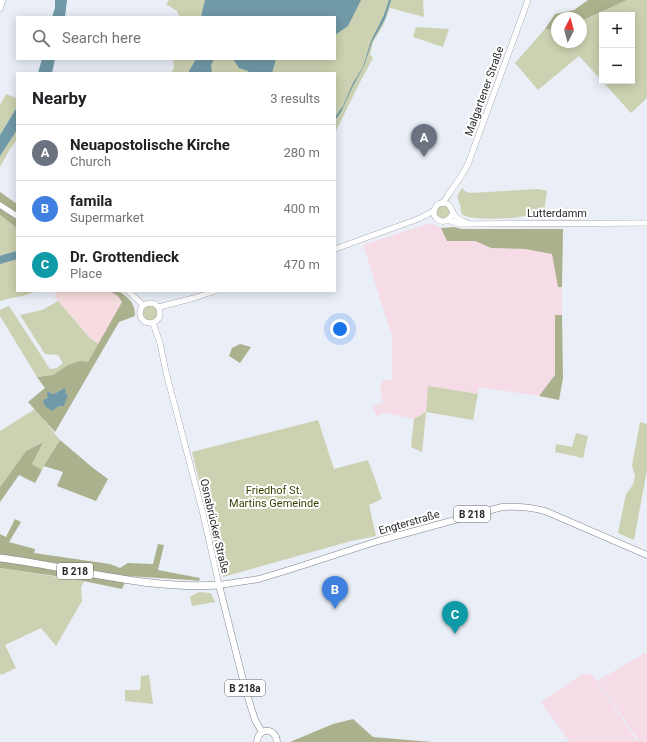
<!DOCTYPE html>
<html lang="en">
<head>
<meta charset="utf-8">
<style>
	body { margin:0; font-family:Roboto,sans-serif; background:#f6f6f6; color:#202124 }
	.controls { position:absolute; right:12px; top:12px; display:grid; overflow:hidden; border-radius:0px; box-shadow:0 2px 10px #0003 }
	.controls button { width:36px; height:36px; display:grid; place-items:center; padding:0; border:0; border-bottom:1px solid #e0e0e0; background:#fff; color:#202124; font:20px sans-serif }
	.compass { position:absolute; left:551px; top:12px; width:36px; height:36px; border-radius:50%; background:#fff; box-shadow:0 2px 10px #0003; rotate:6deg }
	.you { position:absolute; left:340px; top:329px; width:14px; height:14px; margin:-10px; border:3px solid #fff; border-radius:50%; background:#1a73e8; box-shadow:0 0 0 6px #1a73e833 }
	.badge { display:grid; place-items:center; width:26px; height:26px; border-radius:50%; background:#ea580c; color:#fff; font-size:13px; font-weight:700 }
	.pin { position:absolute; translate:-50% -33px; filter:drop-shadow(0 1px 2px #0008) }
	.pin::after { content:''; position:absolute; top:21px; width:14px; height:12px; background:inherit; clip-path:polygon(0 0,100% 0,50% 100%) }
	.list { margin:0; padding:0; list-style:none }
	h2 { display:flex; justify-content:space-between; align-items:center; height:52px; margin:0; padding:0 16px; font-size:17px }
	h2 small { font-size:13px; font-weight:400; color:#757577 }
	.list li { display:grid; grid-template-columns:26px 1fr auto; gap:12px; align-items:center; box-sizing:border-box; height:56px; padding:0 16px; border-top:1px solid #e0e0e0 }
	.list b { display:block; font-size:15px; white-space:nowrap }
	.list p { margin:0; font-size:13px; white-space:nowrap; color:#757577 }
	.list em { font-size:13px; font-style:normal; color:#757577 }
	.icon { flex:none; width:22px; height:22px; fill:none; stroke:currentColor; stroke-width:2; stroke-linecap:round; stroke-linejoin:round }
	.map { position:relative; flex:none; width:647px; height:742px; overflow:hidden }
	.search { position:absolute; background:#fff; box-shadow:0 2px 10px #0003; left:16px; top:16px; width:320px; height:44px; display:flex; align-items:center; gap:10px; box-sizing:border-box; padding:0 14px; border-radius:0px; color:#757577; font-size:15px }
	.panel { position:absolute; background:#fff; box-shadow:0 2px 10px #0003; left:16px; top:72px; width:320px; height:220px; border-radius:0px }
	.map>svg:first-child { display:block }
	.industrial { fill:#f5dce6 }
	.education { fill:#f7dcdf }
	.green { fill:#ccd2b1 }
	.forest { fill:#abb08d; fill-rule:evenodd }
	.water { fill:#719aa8 }
	.lines { fill:none; stroke-linecap:round; stroke-linejoin:round }
	.river { stroke:#719aa8; stroke-width:8 }
	.secondary-casing { stroke:#7f838b; stroke-width:6 }
	.primary-casing { stroke:#7f838b; stroke-width:7 }
	.highway-casing { stroke:#7f838b; stroke-width:8 }
	.secondary { stroke:#fff; stroke-width:5.5 }
	.primary { stroke:#fff; stroke-width:6 }
	.highway { stroke:#fff; stroke-width:7 }
	.labels { text-anchor:middle; stroke-width:4; stroke-linejoin:round; paint-order:stroke }
	.shield { fill:#fff; stroke:#686a6c; stroke-width:1 }
	.shield-label { font-size:10px; font-weight:bold; fill:#282a2d }
	.street-label { font-size:11px; fill:#282a2d; stroke:#fff }
	.park-label { font-size:11px; fill:#3b4102; stroke:#fff }
</style>
</head>
<body>
<div class="map">
<svg width="647" height="742" viewBox="0 0 647 742">
	<rect width="100%" height="100%" fill="#e9eef7"/>
	<g class="industrial">
		<polygon points="427,224 435,225 441,228 447,241 475,241 491,248 525,249 552,254 558,286 562,287 562,315 555,315 555,375 539,396 479,387 478,394 429,387 422,452 411,447 414,419 386,413 376,416 373,406 383,403 380,387 384,380 392,380 392,336 363,245"/>
		<polygon points="647,652 647,742 640,742 597,681"/>
		<polygon points="584,673 592,675 638,742 570,742 541,702"/>
	</g>
	<polygon class="education" points="59,291 110,291 118,296 122,302 99,344 91,338 58,301 54,295"/>
	<g class="green">
		<polygon points="169,0 423,0 424,17 390,8 383,26 373,42 370,55 373,58 360,82 335,133 335,73 171,73 174,68 173,59 335,59 335,17 180,17 177,11 166,4"/>
		<polygon points="627,0 647,0 647,98 631,113 602,81 632,81 632,15 602,15 602,81 579,56 538,90 515,63 545,29 557,30 557,42 581,42 581,21"/>
		<polygon points="416,27 449,29 443,47 413,37"/>
		<polygon points="6,94 16,98 17,97 17,107 0,135 0,105"/>
		<polygon points="17,130 17,139 10,149 0,167 0,156"/>
		<path d="M462,188L465,191L470,193L538,189L547,191L545,205L544,218C538,217 532,216 526,216C521,216 516,218 511,218C501,219 468,220 462,214C460,211 461,208 460,205C457,196 456,197 462,188Z"/>
		<circle cx="443" cy="212" r="7"/>
		<path d="M0,215L17,228V291H36C25,297 12,297 0,301Z"/>
		<polygon points="58,301 90,338 99,344 88,362 68,365 53,375 37,377 0,316 0,310 9,306 50,369 57,368 63,363 58,355 45,354 20,315 42,310"/>
		<circle cx="150" cy="313" r="8"/>
		<polygon points="428,386 478,394 473,420 426,412 422,452 411,447 414,419 426,412"/>
		<polygon points="35,409 60,440 51,454 42,470 32,464 42,442 26,451 0,487 0,431"/>
		<polygon points="318,420 334,469 368,460 382,499 369,505 376,536 351,541 223,577 192,452"/>
		<polygon points="640,422 647,424 647,470 634,540 618,533 626,494 633,485 635,476 632,465"/>
		<polygon points="576,433 588,436 583,458 555,452 556,444 572,447"/>
		<polygon points="0,568 84,581 81,588 82,601 56,646 41,628 5,645 16,668 1,675 0,673"/>
		<polygon points="199,592 211,593 215,602 192,606 190,597"/>
		<polygon points="149,675 153,704 125,701 125,690 140,690 141,676"/>
	</g>
	<g class="forest">
		<polygon points="588,0 627,0 581,21 581,18 557,18 557,30 545,29 555,14 574,10"/>
		<polygon points="0,192 17,204 17,228 0,215"/>
		<polygon points="454,227 462,229 563,229 562,287 558,287 552,254 525,249 491,248 475,241 447,241 441,228"/>
		<path d="M110,291H119C129,299 135,302 135,316L119,322L55,432L28,402L45,388L37,377L53,375L68,365L80,361L88,362L122,302L118,296ZM64,388L65,393L68,394L65,401V404L59,406L52,410L44,399L48,398V391L52,394L56,393Z"/>
		<polygon points="555,315 562,315 563,378 559,400 539,396 555,375"/>
		<polygon points="240,344 251,347 240,363 229,356 232,348"/>
		<polygon points="60,440 93,468 108,479 96,501 57,486 63,472 44,466 51,454"/>
		<polygon points="43,442 32,464 42,470 35,483 19,475 0,502 0,487 26,451"/>
		<polygon points="15,519 21,522 9,542 35,549 34,553 110,564 120,568 128,563 153,564 158,544 164,545 158,570 200,578 199,581 190,580 128,576 122,589 69,578 0,568 0,534 6,537"/>
		<polygon points="353,719 373,737 432,742 290,742 333,724"/>
	</g>
	<g class="water">
		<polygon points="55,0 67,0 65,17 52,17 55,8"/>
		<polygon points="205,0 361,0 348,26 335,35 335,17 201,17"/>
		<polygon points="389,0 391,0 385,19 372,42 364,66 353,86 341,112 335,120 335,117 343,106 353,83 363,67 371,41 384,15"/>
		<polygon points="42,59 55,59 52,73 38,73"/>
		<polygon points="196,59 214,59 211,65 212,73 188,73"/>
		<polygon points="233,59 276,59 272,73 249,73 248,71 239,68"/>
		<polygon points="17,107 17,130 0,156 0,135"/>
		<polygon points="64,388 66,390 65,393 68,394 64,406 59,406 52,411 46,407 43,402 44,399 48,398 47,394 48,391 52,394 56,393"/>
	</g>
	<g class="lines">
		<polyline class="river" points="0,260 17,255"/>
		<g class="secondary-casing">
			<g id="secondary">
				<polyline points="0,9 3,0"/>
				<path d="M442,203C446,200 447,196 450,192C457,183 463,174 468,164L528,0"/>
				<polyline points="0,205 17,216"/>
				<path d="M453,212C451,219 443,225 436,218C431,212 436,202 444,203C452,204 451,212 456,217C459,220 463,221 467,223"/>
				<polyline points="447,221 451,221 461,224 647,223"/>
				<polyline points="335,249 418,219 434,211"/>
				<polyline points="128,291 143,305"/>
				<circle cx="150" cy="313" r="10"/>
				<polyline points="159,307 194,298 215,291"/>
				<polyline points="153,323 160,343 166,372 203,514 219,585"/>
			</g>
		</g>
		<g class="primary-casing">
			<g id="primary">
				<path d="M262,732L255,720L245,688L219,585L259,579L295,568L378,541L502,507C517,506 530,507 545,511L647,555"/>
				<path d="M257,742C258,727 276,727 277,742"/>
			</g>
		</g>
		<g class="highway-casing">
			<path id="highway" d="M0,558C73,567 144,590 219,585"/>
		</g>
		<use href="#secondary" class="secondary"/>
		<use href="#primary" class="primary"/>
		<use href="#highway" class="highway"/>
	</g>
	<g class="labels">
		<g class="shield">
			<rect x="454" y="506" width="36" height="16" rx="3"/>
			<rect x="57" y="563" width="36" height="16" rx="3"/>
			<rect x="225" y="680" width="40" height="16" rx="3"/>
		</g>
		<g class="shield-label">
			<text x="472" y="518">B 218</text>
			<text x="75" y="575">B 218</text>
			<text x="245" y="692">B 218a</text>
		</g>
		<g class="street-label">
			<text transform="translate(484 91) rotate(-70)" y="4">Malgartener Straße</text>
			<text x="557" y="217">Lutterdamm</text>
			<text transform="translate(409 522) rotate(-16)" y="4">Engterstraße</text>
			<text transform="translate(215 526) rotate(77)" y="4">Osnabrücker Straße</text>
		</g>
		<g class="park-label">
			<text x="274" y="494">Friedhof St.<tspan x="274" dy="13">Martins Gemeinde</tspan></text>
		</g>
	</g>
</svg>
<div class="controls">
<button>+</button>
<button>−</button>
</div>
<svg class="compass" viewBox="-18 -18 36 36"><path d="M0-13l5 13h-10z" fill="#e53935"/><path d="M0 13l5-13h-10z" fill="#757577"/></svg>
<div class="you"></div>
<div class="pin badge" style="left:424px;top:157px;background:#6b7280">A</div>
<div class="pin badge" style="left:335px;top:609px;background:#3f7fe0">B</div>
<div class="pin badge" style="left:455px;top:634px;background:#0f9aa8">C</div>
<div class="search"><svg class="icon" aria-label="search" viewBox="0 0 24 24"><circle cx="10" cy="10" r="6"/><path d="M15 15l6 6"/></svg>Search here</div>
<section class="panel">
<h2>Nearby<small>3 results</small></h2>
<ul class="list">
<li><span class="badge" style="background:#6b7280">A</span><div><b>Neuapostolische Kirche</b><p>Church</p></div><em>280 m</em></li>
<li><span class="badge" style="background:#3f7fe0">B</span><div><b>famila</b><p>Supermarket</p></div><em>400 m</em></li>
<li><span class="badge" style="background:#0f9aa8">C</span><div><b>Dr. Grottendieck</b><p>Place</p></div><em>470 m</em></li>
</ul>
</section>
</div>
</body>
</html>
